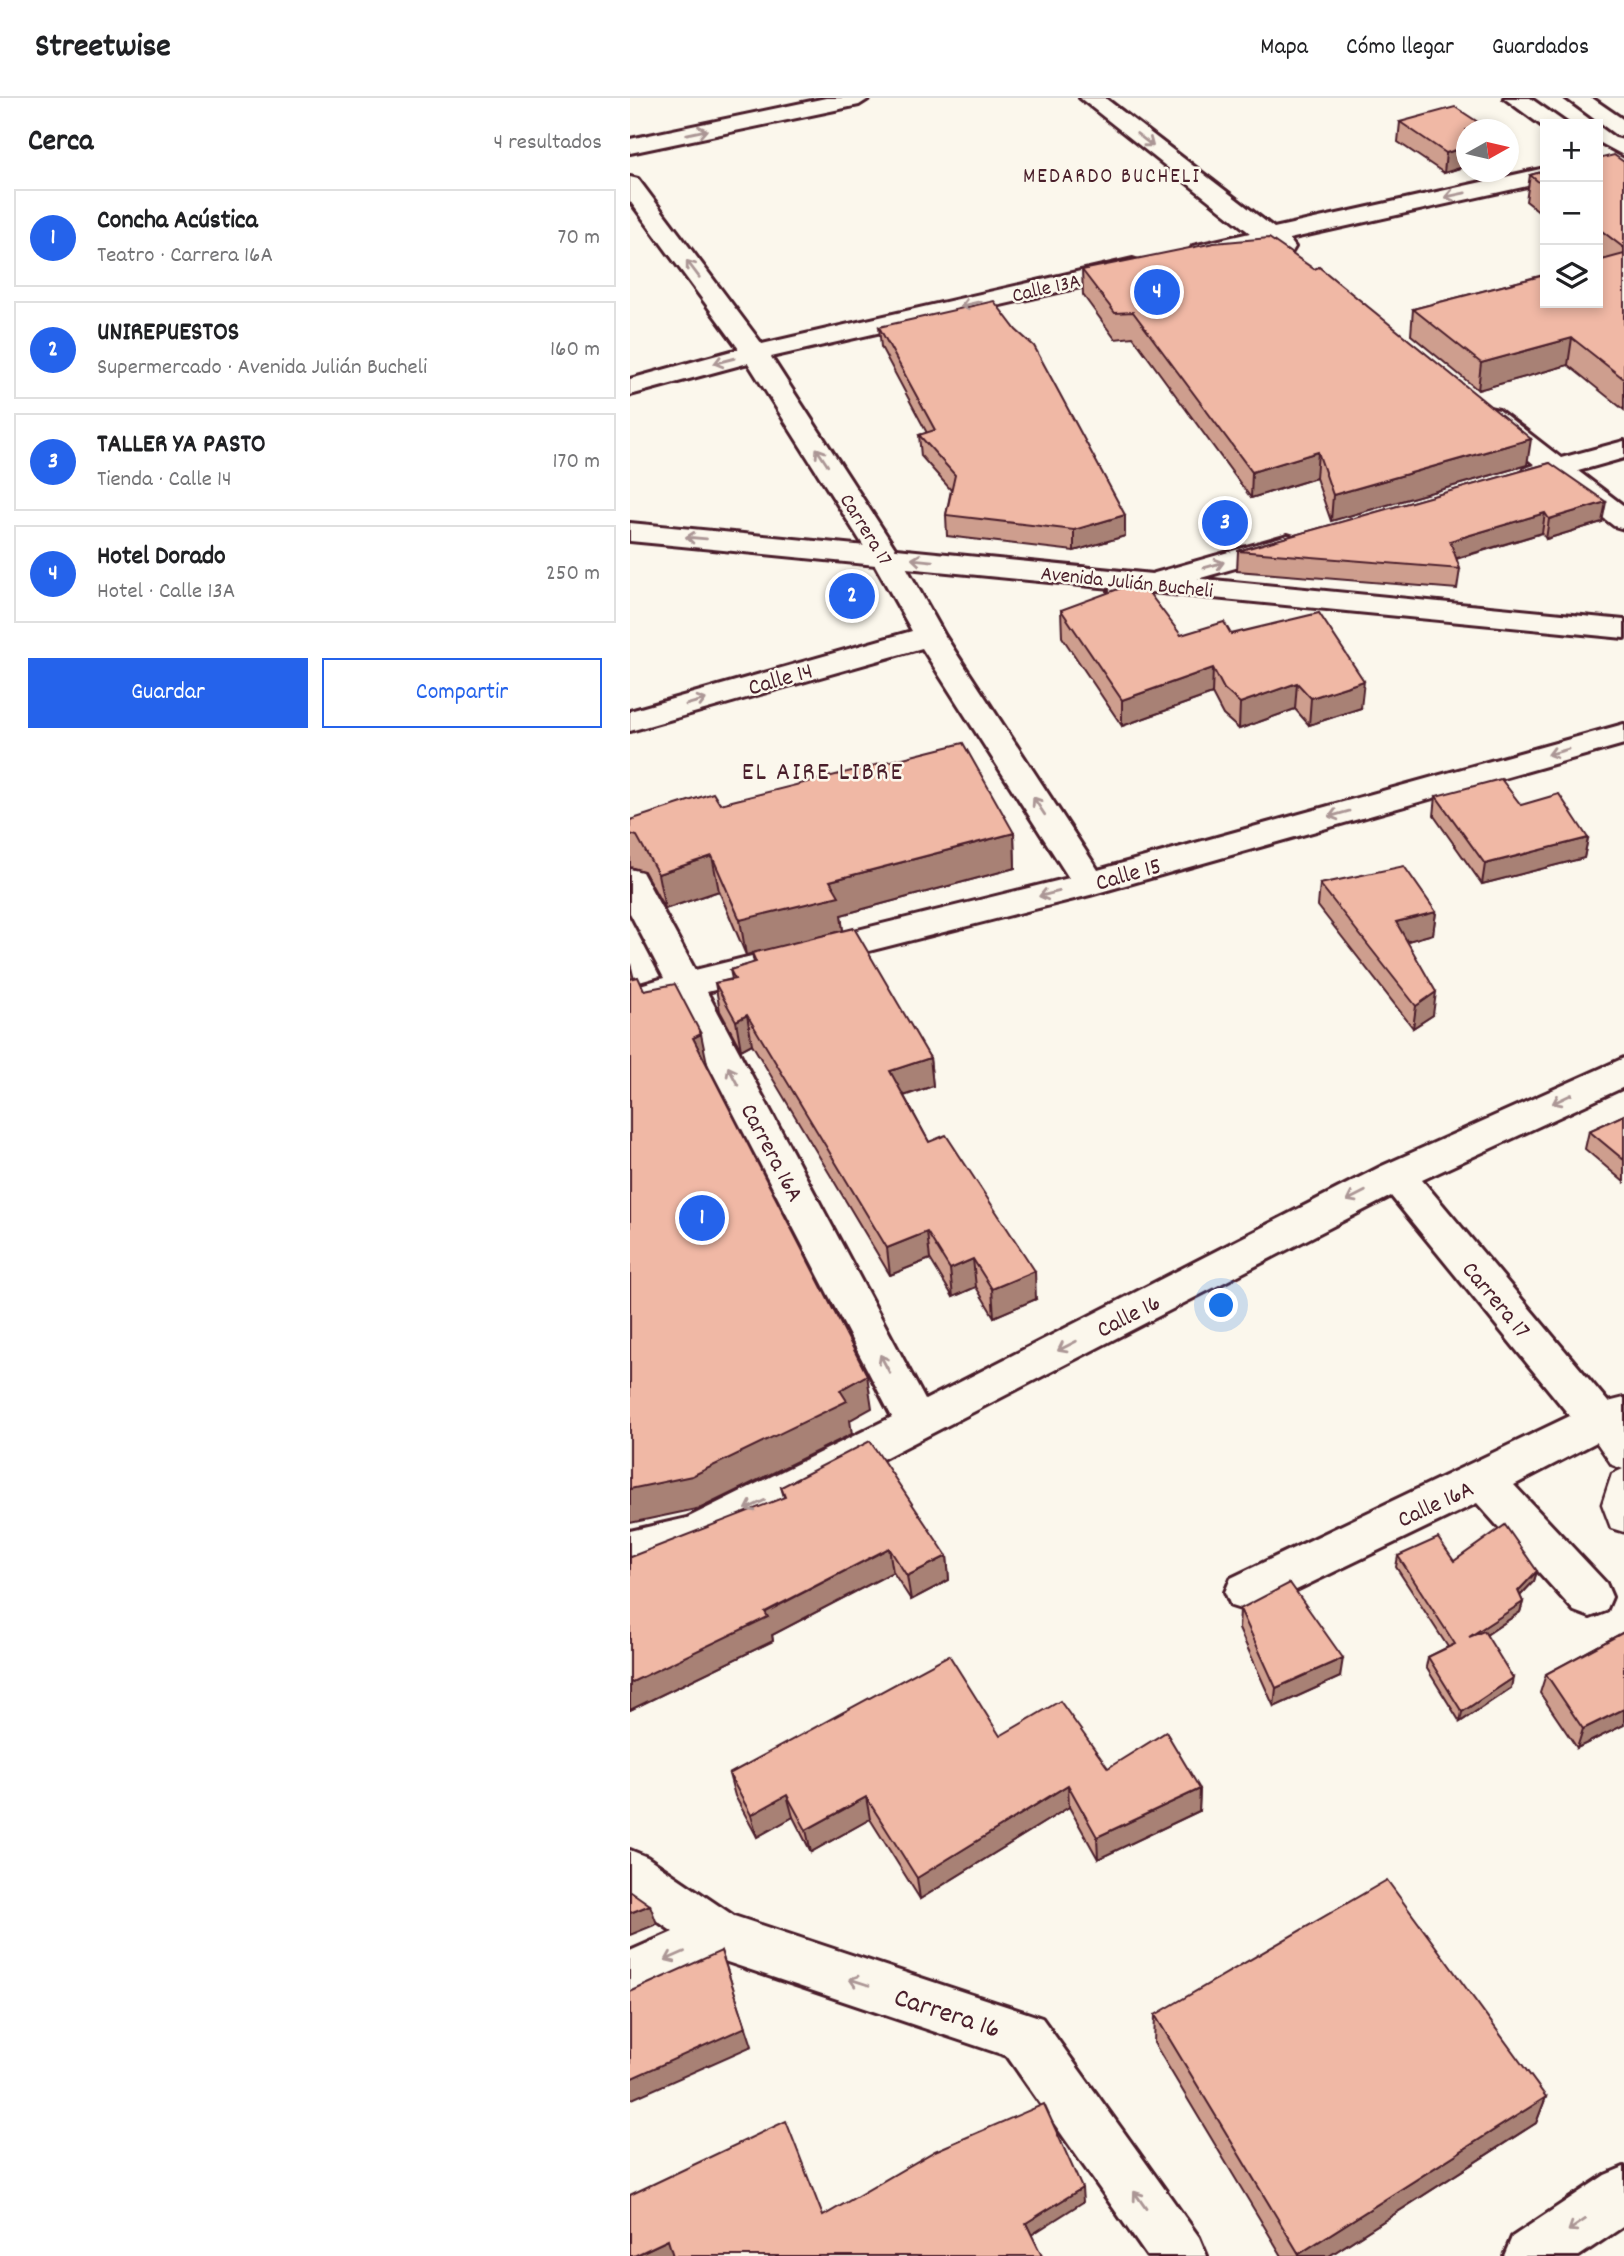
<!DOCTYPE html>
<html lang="es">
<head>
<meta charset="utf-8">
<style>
	body { margin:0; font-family:Dekko,sans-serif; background:#f2f2f2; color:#202124 }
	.controls { position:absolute; right:21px; top:21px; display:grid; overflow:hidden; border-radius:0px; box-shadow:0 4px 10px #0003 }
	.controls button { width:63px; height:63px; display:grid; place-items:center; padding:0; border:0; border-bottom:2px solid #e0e0e0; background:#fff; color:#202124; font:35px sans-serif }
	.compass { position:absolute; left:826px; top:21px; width:63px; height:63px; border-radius:50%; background:#fff; box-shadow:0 4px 10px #0003; rotate:82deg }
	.you { position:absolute; left:592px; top:1208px; width:24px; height:24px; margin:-18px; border:5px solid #fff; border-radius:50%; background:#1a73e8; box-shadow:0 0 0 10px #1a73e833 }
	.badge { display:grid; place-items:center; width:46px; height:46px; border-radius:50%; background:#2563eb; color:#fff; font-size:23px; font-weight:700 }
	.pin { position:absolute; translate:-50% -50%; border:4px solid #fff; box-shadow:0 2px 7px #0006 }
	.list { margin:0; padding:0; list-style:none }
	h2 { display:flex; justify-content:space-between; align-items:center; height:91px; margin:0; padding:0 28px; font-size:30px }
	h2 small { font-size:23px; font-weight:400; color:#757577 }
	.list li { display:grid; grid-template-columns:46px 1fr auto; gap:21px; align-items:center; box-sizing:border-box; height:98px; margin:0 14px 14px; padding:0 14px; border:2px solid #e0e0e0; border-radius:0px }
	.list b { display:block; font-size:26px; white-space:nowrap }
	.list p { margin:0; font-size:23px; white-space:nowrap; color:#757577 }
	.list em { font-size:23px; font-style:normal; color:#757577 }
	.actions { display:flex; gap:14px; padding:21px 28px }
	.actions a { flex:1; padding:16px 0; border:2px solid #2563eb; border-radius:0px; text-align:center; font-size:24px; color:#2563eb }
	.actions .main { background:#2563eb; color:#fff }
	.icon { flex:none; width:38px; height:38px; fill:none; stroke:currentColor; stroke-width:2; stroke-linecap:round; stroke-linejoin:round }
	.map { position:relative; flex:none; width:994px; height:2158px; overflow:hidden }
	header { display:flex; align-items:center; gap:42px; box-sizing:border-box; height:98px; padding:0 35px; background:#fff; border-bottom:2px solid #e0e0e0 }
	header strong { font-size:33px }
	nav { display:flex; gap:38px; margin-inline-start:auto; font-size:24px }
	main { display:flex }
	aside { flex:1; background:#fff }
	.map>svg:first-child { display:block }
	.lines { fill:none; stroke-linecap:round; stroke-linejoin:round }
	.pedestrian-casing { stroke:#4a1f2b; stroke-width:5 }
	.minor-casing { stroke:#4a1f2b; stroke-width:6 }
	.tertiary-casing { stroke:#4a1f2b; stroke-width:6 }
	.secondary-casing { stroke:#4a1f2b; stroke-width:6 }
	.pedestrian { fill:#fbf7ec; fill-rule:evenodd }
	.minor { fill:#fbf7ec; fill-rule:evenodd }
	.tertiary { fill:#fbf7ec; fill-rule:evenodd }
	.secondary { fill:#fbf7ec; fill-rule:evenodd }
	.wall { fill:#ce9e8e; stroke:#4a1f2b; stroke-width:2 }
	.shaded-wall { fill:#a88174; stroke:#4a1f2b; stroke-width:2 }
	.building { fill:#f0b8a5; stroke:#4a1f2b; stroke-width:2 }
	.oneway { stroke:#ab9695 }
	.labels { text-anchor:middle; stroke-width:5; stroke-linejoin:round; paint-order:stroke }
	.far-neighbourhood-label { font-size:21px; letter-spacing:2px; fill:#4a1f2b; stroke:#fbf7ec }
	.far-street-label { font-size:21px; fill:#4a1f2b; stroke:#fbf7ec }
	.street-label { font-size:24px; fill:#4a1f2b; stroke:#fbf7ec }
	.neighbourhood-label { font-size:26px; letter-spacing:2px; fill:#4a1f2b; stroke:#fbf7ec }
	.near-street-label { font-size:28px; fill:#4a1f2b; stroke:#fbf7ec }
</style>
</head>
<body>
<header>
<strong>Streetwise</strong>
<nav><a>Mapa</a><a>Cómo llegar</a><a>Guardados</a></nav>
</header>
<main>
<aside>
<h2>Cerca<small>4 resultados</small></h2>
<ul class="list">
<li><span class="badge">1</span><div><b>Concha Acústica</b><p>Teatro · Carrera 16A</p></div><em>70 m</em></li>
<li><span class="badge">2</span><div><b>UNIREPUESTOS</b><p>Supermercado · Avenida Julián Bucheli</p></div><em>160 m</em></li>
<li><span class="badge">3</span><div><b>TALLER YA PASTO</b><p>Tienda · Calle 14</p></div><em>170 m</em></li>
<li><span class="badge">4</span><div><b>Hotel Dorado</b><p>Hotel · Calle 13A</p></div><em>250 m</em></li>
</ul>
<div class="actions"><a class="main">Guardar</a><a>Compartir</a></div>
</aside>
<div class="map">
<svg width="994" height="2158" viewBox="0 0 994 2158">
	<rect width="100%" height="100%" fill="#fbf7ec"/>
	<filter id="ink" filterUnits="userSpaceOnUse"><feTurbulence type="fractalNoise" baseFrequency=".0143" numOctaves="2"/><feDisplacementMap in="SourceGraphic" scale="14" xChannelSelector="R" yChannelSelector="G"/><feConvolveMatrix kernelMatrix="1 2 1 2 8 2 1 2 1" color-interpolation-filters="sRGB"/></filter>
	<g filter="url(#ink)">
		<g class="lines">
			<g class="pedestrian-casing">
				<polygon id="pedestrian" points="969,1309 981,1313 994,1330 994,1434 981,1430 972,1406 982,1376 993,1371 982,1367 952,1323 957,1313"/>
			</g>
			<g class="minor-casing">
				<g id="minor">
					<polygon points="196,0 240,0 229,7 0,55 0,41"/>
					<polygon points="450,0 475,0 644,130 915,70 915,84 659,141 665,149 662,154 653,156 634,147 572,160 563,158 560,153 563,148 620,135"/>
					<polygon points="0,79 8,81 132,246 503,161 512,164 516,169 512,174 503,177 141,259 270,458 315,538 468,772 994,626 994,646 460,797 77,894 295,1302 752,1068 994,960 994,989 792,1082 978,1304 994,1300 994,1334 978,1338 884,1387 976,1485 982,1499 976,1513 960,1519 944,1513 847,1405 633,1508 617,1513 601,1508 595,1494 601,1480 940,1318 761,1098 80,1450 0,1471 0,1433 57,1420 262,1319 45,902 0,916 0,890 34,880 0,815 0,771 12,774 65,872 439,780 292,550 0,633 0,613 282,533 240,458 118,265 0,297 0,281 109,251 0,103"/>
					<polygon points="859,310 869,312 931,360 994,343 994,360 948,373 994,408 994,431 984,428 922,380 905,384 895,382 891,376 895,370 905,367 845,318 849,312"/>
					<polygon points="658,437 668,440 673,446 668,452 494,502 483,499 479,493 483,487"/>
					<polygon points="0,1752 17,1759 104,1818 412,1920 569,2139 577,2158 517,2158 377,1958 91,1862 0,1903 0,1853 43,1834 0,1804"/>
				</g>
			</g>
			<g class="tertiary-casing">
				<g id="tertiary">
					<polygon points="0,425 994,522 994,540 0,443"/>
					<polygon points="994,2069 994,2128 949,2158 874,2158 882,2139 975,2077"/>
				</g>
			</g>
			<g class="secondary-casing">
				<g id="secondary">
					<polygon points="874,0 900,0 937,26 915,26 915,30"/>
					<polygon points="936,0 962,0 994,22 994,39 986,37"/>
					<polygon points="968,47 994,61 994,78 968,64"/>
				</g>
			</g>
			<use href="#pedestrian" class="pedestrian"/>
			<use href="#minor" class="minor"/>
			<use href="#tertiary" class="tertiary"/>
			<use href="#secondary" class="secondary"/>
		</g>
		<g class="wall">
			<polygon points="770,24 836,32 836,68 814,75 768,44"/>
			<polygon points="968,61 994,64 994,312 938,267 848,292 781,237 783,211 971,162 968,159"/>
			<polygon points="915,73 915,118 896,103 900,77"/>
			<polygon points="452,172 897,367 701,423 686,380 621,400 503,239 485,241 453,197"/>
			<polygon points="249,229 495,417 495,438 444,453 317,438 316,417 321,392 291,358 289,337 297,335 251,249"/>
			<polygon points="920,365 972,424 916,441 912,435 826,461 830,471 827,491 607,473 608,453"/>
			<polygon points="431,512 551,537 601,536 731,610 679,627 665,611 609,631 593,617 582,596 492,628 432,539"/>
			<polygon points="806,698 958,740 954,760 852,786 804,718"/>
			<polygon points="90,706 384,735 385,770 211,817 213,833 300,960 303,988 274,998 299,1044 406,1201 364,1219 346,1189 323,1199 300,1161 260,1177 122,946 111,952 90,913 85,885 102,881 100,872 124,865 122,855 163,845 116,857 89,793 35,811 14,773 0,769 0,722"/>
			<polygon points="690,786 806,814 803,836 777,843 803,917 783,930 688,808"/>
			<polygon points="994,1017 994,1084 955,1051 959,1033"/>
			<polygon points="151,1389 317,1458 319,1482 281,1502 263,1474 142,1537 143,1543 0,1612 154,1399"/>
			<polygon points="768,1458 824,1463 907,1473 904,1483 890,1498 893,1504 890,1514 856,1537 881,1590 830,1624 796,1569 798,1559 818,1549 766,1469"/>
			<polygon points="610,1511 710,1579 644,1609 609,1531"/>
			<polygon points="994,1534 994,1627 947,1650 910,1595 916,1576"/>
			<polygon points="370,1638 478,1670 570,1691 569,1713 468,1761 439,1709 290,1801 240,1721 181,1754 163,1719 127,1739 105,1698 99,1676"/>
			<polygon points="525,1917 916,1999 906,2025 699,2158 652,2158 524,1945"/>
		</g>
		<g class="shaded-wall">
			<polygon points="836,49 836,68 814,75 816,55"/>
			<polygon points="942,240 938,267 848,292 851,265"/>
			<polygon points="901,341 897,367 701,423 703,397"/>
			<polygon points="688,354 686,380 621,400 622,374"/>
			<polygon points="976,404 972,424 916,441 919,421"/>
			<polygon points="915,415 912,435 817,463 820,443"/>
			<polygon points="495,417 495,438 444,453 444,432"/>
			<polygon points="583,570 582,596 492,628 492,602"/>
			<polygon points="734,583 731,610 679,627 681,600"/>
			<polygon points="667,585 665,611 609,631 610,605"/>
			<polygon points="384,735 385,770 211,817 213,833 116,857 110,822 200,783"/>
			<polygon points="958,740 954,760 852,786 855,766"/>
			<polygon points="82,758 89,793 35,811 28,776"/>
			<polygon points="806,814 803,836 764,847 766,824"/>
			<polygon points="0,865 5,886 0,889"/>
			<polygon points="806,894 803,917 783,930 786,908"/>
			<polygon points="117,917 122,946 111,952 106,923"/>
			<polygon points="71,936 78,970 63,940"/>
			<polygon points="300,960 303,988 263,1001 260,973"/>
			<polygon points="297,1134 300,1161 260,1177 257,1150"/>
			<polygon points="343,1161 346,1189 323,1199 320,1171"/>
			<polygon points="405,1173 406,1201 364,1219 362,1191"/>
			<polygon points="237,1277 242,1310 220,1322 222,1336 71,1410 0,1425 0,1391 210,1292"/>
			<polygon points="259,1450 263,1474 142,1537 143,1543 0,1612 0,1585"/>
			<polygon points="317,1458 319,1482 281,1502 277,1478"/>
			<polygon points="907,1473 904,1483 885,1503 888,1493"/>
			<polygon points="893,1504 890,1514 837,1550 839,1539"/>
			<polygon points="713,1560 710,1579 644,1609 646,1590"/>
			<polygon points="883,1580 881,1590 830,1624 832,1614"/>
			<polygon points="994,1611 994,1627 947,1650 953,1631"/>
			<polygon points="438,1687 439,1709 290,1801 287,1780"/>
			<polygon points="570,1691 569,1713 468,1761 467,1739"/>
			<polygon points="157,1697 163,1719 127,1739 121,1717"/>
			<polygon points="236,1699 240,1721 181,1754 176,1732"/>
			<polygon points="20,1807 27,1826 0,1837 0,1815"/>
			<polygon points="91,1853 122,1948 0,2002 0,1981"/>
			<polygon points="916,1999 906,2025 699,2158 669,2158 669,2156"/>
			<polygon points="452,2090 453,2104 398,2139 396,2125"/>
			<polygon points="38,2142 45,2156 41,2158 4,2158"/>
		</g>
		<g class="building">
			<polygon points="825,9 860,32 836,32 836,49 816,55 770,24"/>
			<polygon points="984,57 994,64 994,150 968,130 968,61"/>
			<polygon points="915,73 915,89 900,77"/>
			<polygon points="639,140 684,171 689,169 901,341 703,397 688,354 622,374 503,214 485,215 452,172 584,145"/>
			<polygon points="994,156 994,281 942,240 851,265 783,211 915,177 915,205 968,205 968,163"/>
			<polygon points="364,203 386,232 404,248 495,417 444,432 316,417 325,377 289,337 305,332 249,229"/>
			<polygon points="920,365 976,404 919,421 915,415 820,443 830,471 608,453"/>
			<polygon points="510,483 551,537 594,524 601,536 689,515 734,583 681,600 667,585 610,605 594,591 583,570 492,602 431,512"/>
			<polygon points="333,645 384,735 200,783 209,798 110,822 82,758 28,776 7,738 0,736 0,722 83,695 90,706"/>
			<polygon points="871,681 891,707 929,696 958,740 855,766 806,698"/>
			<polygon points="774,768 806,814 766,824 806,894 786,908 690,786"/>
			<polygon points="224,830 300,960 260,973 299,1044 316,1037 405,1173 362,1191 343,1161 320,1171 297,1134 257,1150 117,917 106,923 85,885 105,881 100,872 126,864 122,855"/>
			<polygon points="8,879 14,892 45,886 71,936 63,940 237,1277 210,1292 217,1303 62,1378 0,1391 0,881"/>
			<polygon points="994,1017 994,1062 959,1033"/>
			<polygon points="240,1343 317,1458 277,1478 259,1450 135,1514 138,1519 0,1585 0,1459 155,1399 151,1389"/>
			<polygon points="875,1427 907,1473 888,1493 893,1504 839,1539 854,1533 883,1580 832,1614 798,1559 825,1546 768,1458 808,1440 824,1463"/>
			<polygon points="660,1485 713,1560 646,1590 610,1511"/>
			<polygon points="994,1534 994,1611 953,1631 916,1576"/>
			<polygon points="319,1557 370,1638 430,1603 478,1670 536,1634 570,1691 467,1739 438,1687 287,1780 236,1699 176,1732 157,1697 121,1717 99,1676"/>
			<polygon points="757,1782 916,1999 669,2156 525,1917"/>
			<polygon points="0,1793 20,1807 0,1815"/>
			<polygon points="91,1853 116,1929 0,1981 0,1894"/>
			<polygon points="414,2006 452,2090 396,2125 412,2158 43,2158 38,2142 4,2158 0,2158 0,2097 156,2023 193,2118 305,2053"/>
		</g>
		<defs><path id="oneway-shaft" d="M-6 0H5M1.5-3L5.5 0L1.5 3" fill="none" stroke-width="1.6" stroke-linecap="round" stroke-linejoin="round" transform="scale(1.75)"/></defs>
		<g class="oneway">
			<use href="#oneway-shaft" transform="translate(67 34) rotate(-12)"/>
			<use href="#oneway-shaft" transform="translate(515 42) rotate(38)"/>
			<use href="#oneway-shaft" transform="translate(825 97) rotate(168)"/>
			<use href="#oneway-shaft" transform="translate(63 171) rotate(-127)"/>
			<use href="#oneway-shaft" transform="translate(340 206) rotate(167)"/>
			<use href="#oneway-shaft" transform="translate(94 263) rotate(165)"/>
			<use href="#oneway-shaft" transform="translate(192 359) rotate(-123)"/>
			<use href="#oneway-shaft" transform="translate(66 440) rotate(-175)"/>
			<use href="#oneway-shaft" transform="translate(292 462) rotate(-174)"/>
			<use href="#oneway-shaft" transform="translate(584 467) rotate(-16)"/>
			<use href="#oneway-shaft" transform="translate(66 604) rotate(-16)"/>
			<use href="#oneway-shaft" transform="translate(928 654) rotate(164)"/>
			<use href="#oneway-shaft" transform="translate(409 708) rotate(-123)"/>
			<use href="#oneway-shaft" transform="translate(709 716) rotate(164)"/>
			<use href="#oneway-shaft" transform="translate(419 796) rotate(166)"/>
			<use href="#oneway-shaft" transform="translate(103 978) rotate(-118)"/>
			<use href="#oneway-shaft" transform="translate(932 1001) rotate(155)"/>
			<use href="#oneway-shaft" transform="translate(726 1098) rotate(153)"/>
			<use href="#oneway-shaft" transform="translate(437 1248) rotate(153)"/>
			<use href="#oneway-shaft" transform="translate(255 1266) rotate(-118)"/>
			<use href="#oneway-shaft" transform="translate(125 1407) rotate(154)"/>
			<use href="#oneway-shaft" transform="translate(45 1858) rotate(156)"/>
			<use href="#oneway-shaft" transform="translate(229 1884) rotate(-162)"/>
			<use href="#oneway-shaft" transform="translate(510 2102) rotate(-125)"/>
			<use href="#oneway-shaft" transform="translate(947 2127) rotate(146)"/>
		</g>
	</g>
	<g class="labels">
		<g class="far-neighbourhood-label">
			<text x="482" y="84">MEDARDO BUCHELI</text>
		</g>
		<g class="far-street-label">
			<text transform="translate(416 189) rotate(-13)" y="7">Calle 13A</text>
			<text transform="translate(237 431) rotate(58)" y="7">Carrera 17</text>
			<text transform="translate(497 483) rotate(6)" y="7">Avenida Julián Bucheli</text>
		</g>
		<g class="street-label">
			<text transform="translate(150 580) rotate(-16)" y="8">Calle 14</text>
			<text transform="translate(498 775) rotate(-16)" y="8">Calle 15</text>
			<text transform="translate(143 1054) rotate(62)" y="8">Carrera 16A</text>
			<text transform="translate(867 1201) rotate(50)" y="8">Carrera 17</text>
			<text transform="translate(498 1217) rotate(-27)" y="8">Calle 16</text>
			<text transform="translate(805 1405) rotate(-25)" y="8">Calle 16A</text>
		</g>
		<g class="neighbourhood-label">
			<text x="193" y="681">EL AIRE LIBRE</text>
		</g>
		<g class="near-street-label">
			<text transform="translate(318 1913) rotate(18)" y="10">Carrera 16</text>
		</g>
	</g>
</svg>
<div class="controls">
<button>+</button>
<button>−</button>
<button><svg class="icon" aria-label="layers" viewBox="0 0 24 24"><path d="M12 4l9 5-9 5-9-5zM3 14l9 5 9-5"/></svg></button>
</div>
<svg class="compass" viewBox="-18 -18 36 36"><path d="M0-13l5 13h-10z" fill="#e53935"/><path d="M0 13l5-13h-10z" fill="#757577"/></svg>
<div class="you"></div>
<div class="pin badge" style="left:72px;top:1120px">1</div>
<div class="pin badge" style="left:222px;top:498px">2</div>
<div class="pin badge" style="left:595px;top:425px">3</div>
<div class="pin badge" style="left:527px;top:194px">4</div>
</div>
</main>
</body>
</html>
